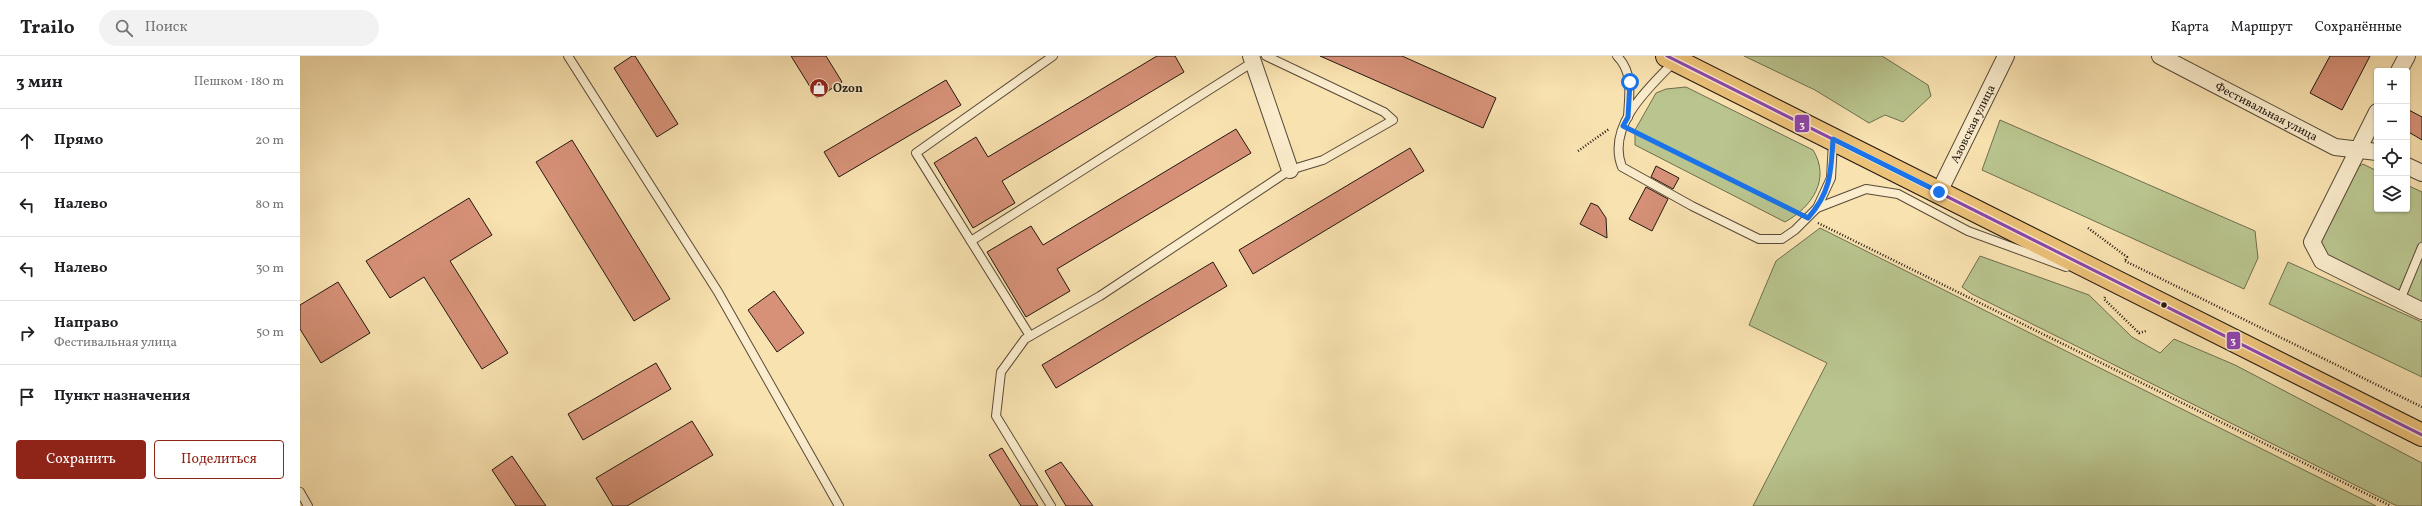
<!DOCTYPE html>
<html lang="ru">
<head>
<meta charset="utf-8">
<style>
	body { margin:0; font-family:Vollkorn,serif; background:#f2f2f2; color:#202124 }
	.controls { position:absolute; right:12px; top:12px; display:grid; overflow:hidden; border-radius:4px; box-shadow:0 1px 3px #0004 }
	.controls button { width:36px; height:36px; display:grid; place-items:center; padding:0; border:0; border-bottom:1px solid #e0e0e0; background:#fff; color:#202124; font:20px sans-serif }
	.stop { position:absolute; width:12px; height:12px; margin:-9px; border:3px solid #1a73e8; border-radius:50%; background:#fff }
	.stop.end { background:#1a73e8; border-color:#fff; box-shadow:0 1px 4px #0008 }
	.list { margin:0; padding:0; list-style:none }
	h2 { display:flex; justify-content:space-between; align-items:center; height:52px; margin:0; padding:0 16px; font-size:17px }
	h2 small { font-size:13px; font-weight:400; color:#757577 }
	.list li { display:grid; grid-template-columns:26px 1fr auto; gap:12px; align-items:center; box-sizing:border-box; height:64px; padding:0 16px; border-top:1px solid #e0e0e0 }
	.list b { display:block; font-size:15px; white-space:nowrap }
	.list p { margin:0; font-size:13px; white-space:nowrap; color:#757577 }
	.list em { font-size:13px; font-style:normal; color:#757577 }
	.actions { display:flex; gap:8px; padding:12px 16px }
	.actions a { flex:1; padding:9px 0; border:1px solid #8f2418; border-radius:4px; text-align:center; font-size:14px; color:#8f2418 }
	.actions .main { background:#8f2418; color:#fff }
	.icon { flex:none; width:22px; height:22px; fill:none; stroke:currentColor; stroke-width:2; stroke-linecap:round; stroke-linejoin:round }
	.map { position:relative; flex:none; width:2122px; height:450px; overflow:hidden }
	header { display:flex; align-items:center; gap:24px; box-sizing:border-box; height:56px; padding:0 20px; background:#fff; border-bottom:1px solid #e0e0e0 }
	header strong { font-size:19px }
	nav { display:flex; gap:22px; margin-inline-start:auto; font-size:14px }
	.search { width:280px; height:36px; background:#f2f2f2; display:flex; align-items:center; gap:10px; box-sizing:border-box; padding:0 14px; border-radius:22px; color:#757577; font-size:15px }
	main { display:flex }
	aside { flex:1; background:#fff }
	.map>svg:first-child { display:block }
	.green { fill:#b9c48e; stroke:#6e6e4f }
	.building { fill:#d69178; stroke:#231810 }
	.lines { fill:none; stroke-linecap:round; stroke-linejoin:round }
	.service-casing { stroke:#584a38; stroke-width:10 }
	.minor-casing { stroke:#584a38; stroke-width:18 }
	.primary-casing { stroke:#231810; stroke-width:24 }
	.path { stroke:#231810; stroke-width:2.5; stroke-dasharray:1 2; stroke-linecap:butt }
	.service { stroke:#faeccc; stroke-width:8 }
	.minor { stroke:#faeccc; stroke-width:16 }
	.primary { stroke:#ecc178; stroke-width:22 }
	.bus-1-casing { stroke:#faeccc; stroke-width:6 }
	.bus-1 { stroke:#8e44ad; stroke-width:3 }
	.route { stroke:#1a73e8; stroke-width:5 }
	.bus-dot { fill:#231810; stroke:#faeccc; stroke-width:1.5 }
	.labels { text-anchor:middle; stroke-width:3; stroke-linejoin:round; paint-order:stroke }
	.poi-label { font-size:12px; font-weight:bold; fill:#231810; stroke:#faeccc; text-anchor:start }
	.street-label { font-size:12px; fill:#231810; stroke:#faeccc }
	.line-badge { stroke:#faeccc; stroke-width:1.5 }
	.badge-label { font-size:11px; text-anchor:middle; font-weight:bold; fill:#fff }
</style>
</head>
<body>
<header>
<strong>Trailo</strong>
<div class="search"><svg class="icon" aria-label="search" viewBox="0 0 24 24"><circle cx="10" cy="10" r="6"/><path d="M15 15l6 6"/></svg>Поиск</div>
<nav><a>Карта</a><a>Маршрут</a><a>Сохранённые</a></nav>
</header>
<main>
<aside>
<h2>3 мин<small>Пешком · 180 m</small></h2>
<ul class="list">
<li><svg class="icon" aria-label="ahead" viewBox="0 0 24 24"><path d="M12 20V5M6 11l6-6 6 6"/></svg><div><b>Прямо</b></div><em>20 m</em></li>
<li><svg class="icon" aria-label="left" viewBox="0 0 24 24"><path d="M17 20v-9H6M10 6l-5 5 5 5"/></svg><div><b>Налево</b></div><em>80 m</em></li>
<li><svg class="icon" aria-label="left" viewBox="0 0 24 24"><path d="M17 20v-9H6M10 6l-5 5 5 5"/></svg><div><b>Налево</b></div><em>30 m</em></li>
<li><svg class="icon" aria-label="right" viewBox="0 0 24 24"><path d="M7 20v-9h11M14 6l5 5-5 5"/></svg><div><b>Направо</b><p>Фестивальная улица</p></div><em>50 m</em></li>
<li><svg class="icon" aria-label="arrive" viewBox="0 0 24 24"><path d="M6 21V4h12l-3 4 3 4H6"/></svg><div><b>Пункт назначения</b></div></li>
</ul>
<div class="actions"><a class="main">Сохранить</a><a>Поделиться</a></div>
</aside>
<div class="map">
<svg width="2122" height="450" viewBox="0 0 2122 450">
	<rect width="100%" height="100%" fill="#f8e2b0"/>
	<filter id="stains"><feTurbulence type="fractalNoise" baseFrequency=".005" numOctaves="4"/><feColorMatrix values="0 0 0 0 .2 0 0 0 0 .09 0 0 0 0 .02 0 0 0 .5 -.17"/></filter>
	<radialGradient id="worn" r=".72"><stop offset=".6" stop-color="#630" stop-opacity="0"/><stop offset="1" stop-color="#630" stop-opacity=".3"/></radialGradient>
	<g class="green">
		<polygon points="1444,0 1582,0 1628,29 1631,40 1603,66 1585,59 1569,67 1515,34"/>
		<path d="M1386,31L1513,94C1531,123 1512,151 1485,166L1335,89V74L1356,37L1366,33Z"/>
		<polygon points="1700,64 1955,175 1958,202 1944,233 1682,114"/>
		<polygon points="2063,108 2077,115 2077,153 2107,153 2107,129 2122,136 2122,251 2024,200 2018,184 2053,114"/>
		<polygon points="1520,172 2076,450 1453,450 1527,307 1449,269 1476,205"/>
		<polygon points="1680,200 1789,239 1832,281 1860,297 1874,283 1935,309 2122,407 2122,450 2097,450 1672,238 1662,231"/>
		<polygon points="1988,206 2122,266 2122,321 1969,248"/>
	</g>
	<g class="building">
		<polygon points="332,0 335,0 378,68 357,81 314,12"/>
		<polygon points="491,0 526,0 542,26 517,42"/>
		<polygon points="857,0 875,0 884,16 702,125 715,147 673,172 634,107 676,81 688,101"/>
		<polygon points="1020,0 1102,0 1196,42 1183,72"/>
		<polygon points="2030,0 2070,0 2042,54 2010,37"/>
		<polygon points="646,24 661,49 539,121 524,96"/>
		<polygon points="2107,53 2122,61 2122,84 2107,75"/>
		<polygon points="936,73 951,97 757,213 770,235 726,261 687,196 731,170 743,189"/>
		<polygon points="272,84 370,243 334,265 236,106"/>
		<polygon points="1110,92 1124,115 953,218 939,194"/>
		<polygon points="1356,110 1379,122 1373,133 1351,121"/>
		<polygon points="1346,131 1368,143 1352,175 1329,163"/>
		<polygon points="169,142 192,179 150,205 208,297 182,313 124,221 90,242 66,205"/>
		<polygon points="1291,147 1298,150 1306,162 1307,182 1280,168"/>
		<polygon points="913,206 927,230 756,332 742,309"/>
		<polygon points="38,226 70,277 21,307 0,273 0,249"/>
		<polygon points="474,235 504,277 477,296 448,254"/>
		<polygon points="356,307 371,333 283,384 268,358"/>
		<polygon points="392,365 413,399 327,450 313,450 296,422"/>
		<polygon points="702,392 738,450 721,450 689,399"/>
		<polygon points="212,400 246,450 216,450 192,414"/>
		<polygon points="761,406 793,450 766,450 745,415"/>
	</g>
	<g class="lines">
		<g class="service-casing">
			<g id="service">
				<polyline points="268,0 418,236 539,450"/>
				<path d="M1317,0C1334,17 1329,39 1328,61"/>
				<path d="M1375,5C1349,31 1306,70 1322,111L1392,150L1459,183H1482L1495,174L1517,152L1566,133L1598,138L1668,175L1766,211"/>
				<polyline points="1517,152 1531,122 1533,86"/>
				<polyline points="671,185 953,6"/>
				<polyline points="2100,244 2122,191"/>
				<polyline points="730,280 616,97 753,0"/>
				<polyline points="0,436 8,450"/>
				<polyline points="751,450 696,360 701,316 725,283 800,240 990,114 1023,104 1093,64 1084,56 966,0"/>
			</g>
		</g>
		<g class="minor-casing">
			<g id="minor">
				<polyline points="951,0 990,114"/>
				<path id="s1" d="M1860,0L2035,91L2077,96"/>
				<polyline points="2099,15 2107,0"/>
				<polyline points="2077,56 2012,186 2022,205 2122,255"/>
				<polyline points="2107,110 2122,117"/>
				<path id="s2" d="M1639,136L1706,0"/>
			</g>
		</g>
		<g class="primary-casing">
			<polyline id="primary" points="1367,0 2122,379"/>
		</g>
		<g class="path">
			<polyline points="1333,75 1498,156"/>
			<polyline points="1278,95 1309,73"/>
			<polyline points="1518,167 2091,450"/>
			<polyline points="1788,172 1827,201 1825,205"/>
			<polyline points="1825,205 2122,351"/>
			<polyline points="1805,241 1804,243 1839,277 1846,275"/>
		</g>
		<use href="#service" class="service"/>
		<use href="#minor" class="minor"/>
		<use href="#primary" class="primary"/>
		<g class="bus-1-casing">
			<polyline id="bus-1" points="1367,0 2122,379"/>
		</g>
		<use href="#bus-1" class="bus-1"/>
	</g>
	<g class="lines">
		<path class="route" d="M1330,26L1328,61L1323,70L1508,162C1531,136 1531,116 1533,83L1639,136"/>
	</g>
	<defs>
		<g id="shop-disc" transform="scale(1)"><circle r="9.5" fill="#8f2418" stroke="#faeccc"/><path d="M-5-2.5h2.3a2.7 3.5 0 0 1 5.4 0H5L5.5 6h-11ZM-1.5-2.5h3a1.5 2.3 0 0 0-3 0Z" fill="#fff"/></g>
	</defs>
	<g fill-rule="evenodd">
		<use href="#shop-disc" x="519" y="32"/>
	</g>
	<circle class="bus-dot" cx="1864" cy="249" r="3.5"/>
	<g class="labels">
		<g class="poi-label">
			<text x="533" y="36">Ozon</text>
		</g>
		<g class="street-label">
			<text dy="4" stroke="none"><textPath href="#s1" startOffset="120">Фестивальная улица</textPath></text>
			<text dy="4" stroke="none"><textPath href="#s2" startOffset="76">Азовская улица</textPath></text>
		</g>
	</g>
	<g class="line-badge">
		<rect x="1494" y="58" width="16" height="19" rx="4" fill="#8e44ad"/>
		<rect x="1926" y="275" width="15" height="19" rx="4" fill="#8e44ad"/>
	</g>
	<g class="badge-label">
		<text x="1502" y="72">3</text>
		<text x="1933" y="288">3</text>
	</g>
	<rect width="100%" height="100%" filter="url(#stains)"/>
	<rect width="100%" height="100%" fill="url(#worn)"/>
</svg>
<div class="controls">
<button>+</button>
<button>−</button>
<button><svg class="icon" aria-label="locate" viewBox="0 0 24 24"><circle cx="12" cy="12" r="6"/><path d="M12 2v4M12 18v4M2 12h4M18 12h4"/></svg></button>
<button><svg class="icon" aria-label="layers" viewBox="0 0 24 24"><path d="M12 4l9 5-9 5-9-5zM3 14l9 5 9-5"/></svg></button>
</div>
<div class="stop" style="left:1330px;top:26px"></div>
<div class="stop end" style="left:1639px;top:136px"></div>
</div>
</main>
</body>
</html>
